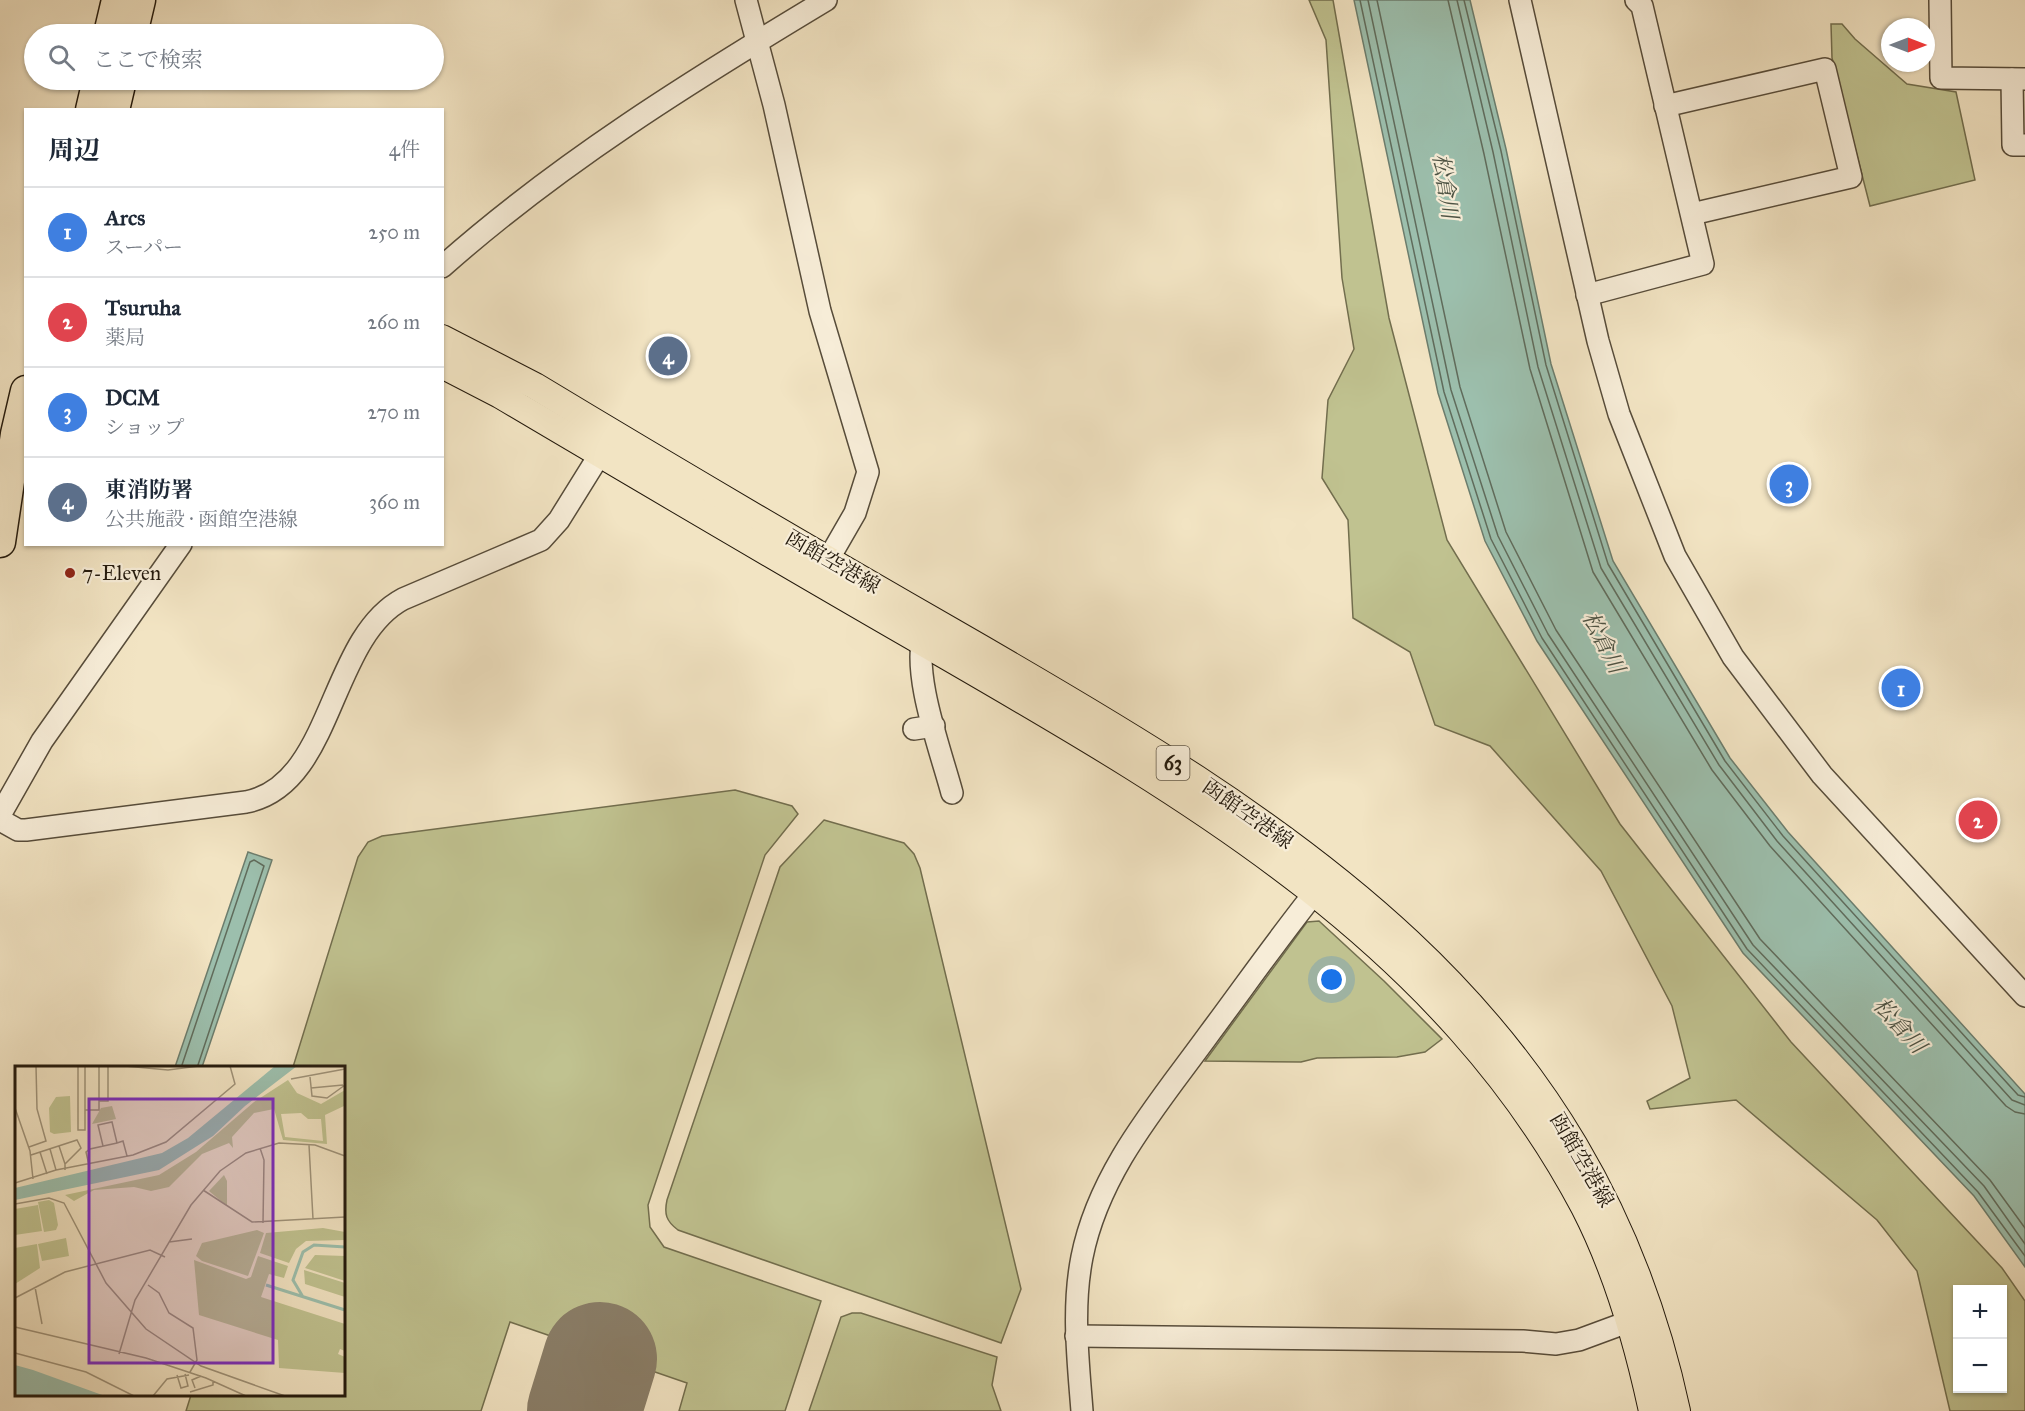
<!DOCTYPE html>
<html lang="ja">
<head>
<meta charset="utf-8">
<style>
	body { margin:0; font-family:"IM FELL Great Primer","Noto Serif JP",serif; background:#f2f2f3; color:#1f2937 }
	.controls { position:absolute; right:18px; bottom:18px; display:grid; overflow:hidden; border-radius:0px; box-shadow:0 2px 4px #0004 }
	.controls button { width:54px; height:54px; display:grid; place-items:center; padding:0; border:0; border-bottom:2px solid #e0e1e3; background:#fff; color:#1f2937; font:30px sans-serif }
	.compass { position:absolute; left:1881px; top:18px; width:54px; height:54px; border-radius:50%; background:#fff; box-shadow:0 2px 4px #0004; rotate:90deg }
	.you { position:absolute; left:1332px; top:980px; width:21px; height:21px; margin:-15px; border:4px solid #fff; border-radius:50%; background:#1a73e8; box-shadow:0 0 0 9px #1a73e833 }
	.badge { display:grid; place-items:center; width:39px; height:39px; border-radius:50%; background:#111827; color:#fff; font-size:20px; font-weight:700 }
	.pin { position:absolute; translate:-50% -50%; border:3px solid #fff; box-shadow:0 2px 6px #0006 }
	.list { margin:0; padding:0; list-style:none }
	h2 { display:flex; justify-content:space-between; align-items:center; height:78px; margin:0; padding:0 24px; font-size:26px }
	h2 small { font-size:20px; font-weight:400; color:#747a83 }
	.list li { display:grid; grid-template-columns:39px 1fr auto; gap:18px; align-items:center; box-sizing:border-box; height:90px; padding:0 24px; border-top:2px solid #e0e1e3 }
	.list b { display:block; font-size:22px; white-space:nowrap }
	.list p { margin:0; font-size:20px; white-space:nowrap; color:#747a83 }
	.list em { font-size:20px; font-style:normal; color:#747a83 }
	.icon { flex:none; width:33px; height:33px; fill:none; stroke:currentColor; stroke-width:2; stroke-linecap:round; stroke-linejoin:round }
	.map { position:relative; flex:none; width:2025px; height:1411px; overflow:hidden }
	.search { position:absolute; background:#fff; box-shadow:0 2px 4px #0004; left:24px; top:24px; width:420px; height:66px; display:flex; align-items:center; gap:15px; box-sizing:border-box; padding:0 21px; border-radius:33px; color:#747a83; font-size:22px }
	.panel { position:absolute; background:#fff; box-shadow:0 2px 4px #0004; left:24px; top:108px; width:420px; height:438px; border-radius:0px }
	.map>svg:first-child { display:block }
	.green { fill:#c0c290; stroke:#726e4e; stroke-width:1.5; fill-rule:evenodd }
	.water { fill:#9cbfad; stroke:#6c7d6d; stroke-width:1.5 }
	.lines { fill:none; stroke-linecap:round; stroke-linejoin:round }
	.shore { stroke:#606c5c; stroke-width:1.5 }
	.runway { stroke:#8a7e68; stroke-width:114 }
	.minor-casing { stroke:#574c3a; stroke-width:24 }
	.major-casing { stroke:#23190c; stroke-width:28 }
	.highway-casing { stroke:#23190c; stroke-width:33 }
	.minor { stroke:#f7edd8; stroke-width:21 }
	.major { stroke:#f2e4c3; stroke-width:26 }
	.highway { stroke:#f2e4c3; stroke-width:30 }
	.poi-dot { fill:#8f2418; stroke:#f7edd8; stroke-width:2 }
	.labels { text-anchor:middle; stroke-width:4.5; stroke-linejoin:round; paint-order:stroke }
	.shield { fill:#f7edd8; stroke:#635949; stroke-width:1.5 }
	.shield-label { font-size:20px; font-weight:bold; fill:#23190c }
	.street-label { font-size:21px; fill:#23190c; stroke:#f7edd8 }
	.poi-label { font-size:21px; fill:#23190c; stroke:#f7edd8; text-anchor:start }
	.water-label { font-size:22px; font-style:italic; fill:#4d5344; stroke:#f7edd8 }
	.inset-river { fill:none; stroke:#9cbfad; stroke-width:3 }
	.inset-road { fill:none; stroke:#9f937a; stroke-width:1.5 }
	.view { fill:#7b2cbf; fill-opacity:0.15; stroke:#7b2cbf; stroke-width:3 }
	.inset-edge { fill:none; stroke:#23190c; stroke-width:3 }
</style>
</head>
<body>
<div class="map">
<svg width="2025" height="1411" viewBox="0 0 2025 1411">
	<rect width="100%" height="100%" fill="#f2e4c3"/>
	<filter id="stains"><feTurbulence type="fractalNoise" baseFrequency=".00333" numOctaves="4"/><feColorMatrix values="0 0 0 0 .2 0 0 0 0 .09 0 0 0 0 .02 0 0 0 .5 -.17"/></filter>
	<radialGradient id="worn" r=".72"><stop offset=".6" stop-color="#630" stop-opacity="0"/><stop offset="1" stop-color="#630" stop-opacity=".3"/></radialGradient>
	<g class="green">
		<path d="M1309,0H1333L1389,318L1447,540L1620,824L1791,1042L2002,1268L2025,1301V1411H1950L1917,1271L1877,1220L1736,1100L1650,1109L1647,1101L1690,1078L1672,1006L1601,871L1490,746L1435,725L1410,652L1353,618L1348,520L1322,478L1328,400L1354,349L1342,278L1326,40ZM1958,1290H2002V1388H1958Z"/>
		<polygon points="1831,24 1842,24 1855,39 1907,84 1956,92 1975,180 1870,206 1832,58"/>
		<polygon points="735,790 792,806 798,814 765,855 648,1205 650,1227 664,1247 821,1301 785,1411 679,1411 687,1383 510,1322 481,1411 186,1411 191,1395 344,1394 344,1068 293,1067 358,857 368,842 382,836"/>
		<path d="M824,820L904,843L914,854L920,868L1021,1289L1001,1343L678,1230C666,1221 664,1214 667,1200L780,867Z"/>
		<polygon points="1319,921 1384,981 1442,1039 1425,1052 1397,1057 1317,1058 1301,1062 1205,1061 1307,922"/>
		<polygon points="852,1313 861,1313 997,1357 992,1385 1001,1411 809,1411 841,1317"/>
	</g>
	<g class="water">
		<polygon points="1354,0 1470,0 1506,149 1551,364 1613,561 1730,758 1788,832 2025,1094 2025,1267 1974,1196 1743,953 1537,641 1485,541 1438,393"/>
		<polygon points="248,852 272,860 202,1067 175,1067"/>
	</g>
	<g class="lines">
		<g class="shore">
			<polyline points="1360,0 1444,392 1491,539 1542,638 1747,949 1978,1192 2025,1256"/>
			<polyline points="1368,0 1451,390 1498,536 1548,634 1753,945 1984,1186 2025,1244"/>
			<polyline points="1377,0 1460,387 1506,532 1556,630 1760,939 1990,1180 2025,1228"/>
			<polyline points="1448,0 1484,154 1530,369 1593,572 1712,770 1770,846 2006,1106 2015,1112 2025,1114"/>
			<polyline points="1457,0 1493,152 1538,367 1601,568 1719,765 1777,841 2012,1100 2025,1105"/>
			<polyline points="1464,0 1501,151 1546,365 1608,564 1725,761 1783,836 2018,1095 2025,1097"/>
			<polyline points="181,1068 250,862 254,860 264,866 197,1068"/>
		</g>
		<polyline class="runway" points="584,1411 600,1359"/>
		<g class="minor-casing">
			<g id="minor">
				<polyline points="746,0 774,105 820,311 868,472 855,513 821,572"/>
				<polyline points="1520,0 1598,341 1619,414 1675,556 1733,657 1822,775 2025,996"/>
				<polyline points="1940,0 1941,78 2025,79"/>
				<polyline points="2012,79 2013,145 2025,145"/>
				<polyline points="1665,106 1825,69 1851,177 1692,214"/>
				<path d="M442,267C559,163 693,80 826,0"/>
				<polyline points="1587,295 1703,264 1642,6 1636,0"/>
				<path d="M925,630C910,671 941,751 952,793"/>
				<polyline points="914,729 934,726"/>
				<polyline points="0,815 42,741 181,544"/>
				<path d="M0,820L18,830H26L246,802C334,785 328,639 403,599L541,540L559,520L600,454"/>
				<polyline points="1076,1336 1523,1341 1556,1344 1579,1340 1644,1316"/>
				<path d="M1082,1411C1078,1359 1072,1308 1082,1257C1099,1171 1159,1103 1209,1034C1247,983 1284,930 1324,881"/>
			</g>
		</g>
		<g class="major-casing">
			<g id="major">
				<path d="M442,338L535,386C674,470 814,552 955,633C1289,825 1590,1005 1677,1411"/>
				<path d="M442,365L500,395C642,479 784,563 927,645C1181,792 1442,938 1584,1207C1617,1271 1637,1341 1652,1411"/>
			</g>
		</g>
		<g class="highway-casing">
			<g id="highway">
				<polyline points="109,34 117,0"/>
				<polyline points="132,34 140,0"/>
				<polyline points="91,110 98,80"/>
				<polyline points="114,110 121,80"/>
				<polyline points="0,542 16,434 26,391"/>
			</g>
		</g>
		<use href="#minor" class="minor"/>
		<use href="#major" class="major"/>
		<use href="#highway" class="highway"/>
	</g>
	<circle class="poi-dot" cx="70" cy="573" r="6"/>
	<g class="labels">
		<rect class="shield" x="1156.5" y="746" width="33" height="34" rx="4.5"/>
		<g class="shield-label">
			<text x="1173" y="770">63</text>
		</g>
		<g class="street-label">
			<text transform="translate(833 562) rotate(30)" y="7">函館空港線</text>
			<text transform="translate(1248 814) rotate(35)" y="7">函館空港線</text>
			<text transform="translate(1582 1160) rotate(60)" y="7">函館空港線</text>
		</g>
		<g class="poi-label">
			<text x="82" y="580">7-Eleven</text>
		</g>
		<g class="water-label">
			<text transform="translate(1446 186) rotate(81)" y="8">松倉川</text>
			<text transform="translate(1604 642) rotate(63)" y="8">松倉川</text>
			<text transform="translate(1900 1025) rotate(48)" y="8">松倉川</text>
		</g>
	</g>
	<g transform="translate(15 1066)">
		<rect width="330" height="330" fill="#f2e4c3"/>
		<path d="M273,14L282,27L306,38L330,24L329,40L310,49L312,78L268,74L259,43L239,47L217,71L218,82L214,77L187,88L154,121L136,125L119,121L79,124L59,135L50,129L144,109L181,86L239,36ZM286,47L293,53H306L308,75L270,71L266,48ZM55,30L56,66L39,68L35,66L34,42L41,31ZM97,40L101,53L77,58L86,42ZM209,109L212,115V140L194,125ZM34,134L39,137L43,159L41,164L29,166L23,136ZM23,139L27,165L0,169V143ZM308,162L330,166V174L291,175L281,183L274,197L245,187L251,167ZM242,164L249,167L233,210L187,195L181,190L187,177ZM51,172L54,190L27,195L23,178ZM22,178L25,202L0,218V182ZM300,189L330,190V215L290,202ZM243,190L273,200L269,212L254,208L246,231L330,258V285L325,283L323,288L330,291V307L264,302L263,274L184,249L179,194L231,213L236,211ZM289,204L330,217V231L290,218Z" fill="#c0c290" fill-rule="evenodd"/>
		<path d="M260,0H282L230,40L198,70L144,104L0,134V122L147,87L173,72ZM0,299L18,304L90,330H0Z" fill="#9cbfad"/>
		<path class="inset-river" d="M251,219L330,244M288,231L278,214L288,186L299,179L330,181"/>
		<path class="inset-road" d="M63,0V64H70V0M110,0L153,4L184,0M295,11L297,30L312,32L330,19M276,13L330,3M296,22L328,19M84,35H93V0M0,42L15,85L18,113M70,44H84V0M294,79L298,153M44,80L50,98M88,80L83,59L97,56L102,77M14,81L31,75L22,43L21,0M245,82L249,94L248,157M35,83L41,104M25,86L32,108M16,89L62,74L66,82L50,98V104M74,99L71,86L75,83L102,77L108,75L112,90M0,117L41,104L118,89L151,76L220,18L215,0M188,124L237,156L330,151M0,138L34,132L49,137L91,217L131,263L186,300L270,330M154,176L177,173M133,219L144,227L154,247L178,262L182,294L175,306M20,221L27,258M0,232L50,206L135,184L150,191M0,261L131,292L191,312L231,330M0,287L71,306L119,330M104,288L120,234L176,139L205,105L231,87L264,77L300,79L330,90M162,309L166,322L173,320L170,308M180,322L177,314L186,310M175,326L198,319V315M138,330L152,313L174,309"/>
		<path class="view" d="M74,33H258V297H74Z"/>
		<rect width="330" height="330" class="inset-edge"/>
	</g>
	<rect width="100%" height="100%" filter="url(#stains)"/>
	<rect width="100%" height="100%" fill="url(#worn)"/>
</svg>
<div class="controls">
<button>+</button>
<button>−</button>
</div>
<svg class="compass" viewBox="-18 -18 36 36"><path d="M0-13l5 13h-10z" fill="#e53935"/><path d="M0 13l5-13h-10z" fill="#747a83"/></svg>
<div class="you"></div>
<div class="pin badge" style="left:1901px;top:688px;background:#3f7fe0">1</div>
<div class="pin badge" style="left:1978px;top:820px;background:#e0444e">2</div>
<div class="pin badge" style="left:1789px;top:484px;background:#3f7fe0">3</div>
<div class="pin badge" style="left:668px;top:356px;background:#5c6f8a">4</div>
<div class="search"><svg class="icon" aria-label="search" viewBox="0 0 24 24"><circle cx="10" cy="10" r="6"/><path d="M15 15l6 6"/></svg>ここで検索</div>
<section class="panel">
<h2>周辺<small>4件</small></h2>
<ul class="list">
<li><span class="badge" style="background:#3f7fe0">1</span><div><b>Arcs</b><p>スーパー</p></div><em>250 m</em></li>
<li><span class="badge" style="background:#e0444e">2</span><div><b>Tsuruha</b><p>薬局</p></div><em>260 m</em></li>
<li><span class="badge" style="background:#3f7fe0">3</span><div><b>DCM</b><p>ショップ</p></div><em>270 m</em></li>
<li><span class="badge" style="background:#5c6f8a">4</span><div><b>東消防署</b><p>公共施設 · 函館空港線</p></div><em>360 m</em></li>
</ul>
</section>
</div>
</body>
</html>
